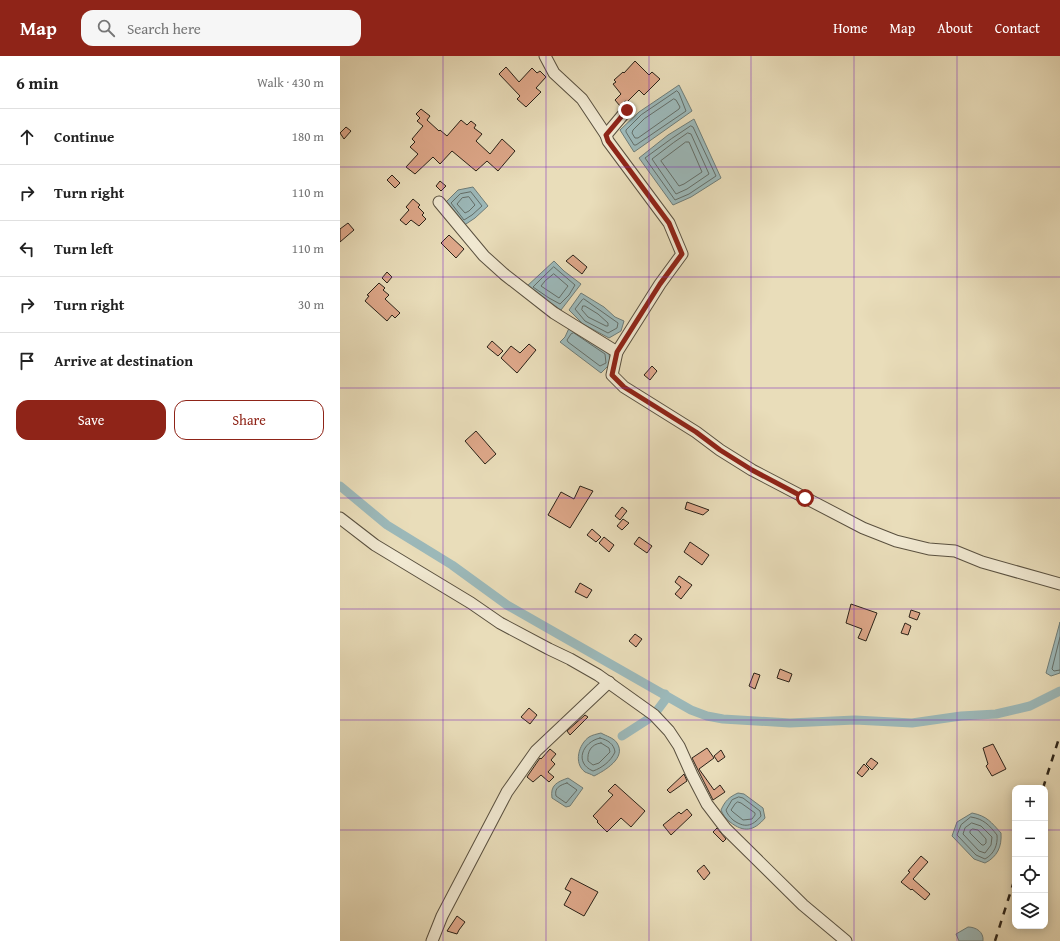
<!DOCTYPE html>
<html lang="en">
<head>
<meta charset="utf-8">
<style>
	body { margin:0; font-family:"Gentium Book Plus",serif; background:#f6f6f6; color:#222 }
	.controls { position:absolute; right:12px; bottom:12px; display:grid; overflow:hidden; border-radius:8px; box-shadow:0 2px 10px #0003 }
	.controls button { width:36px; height:36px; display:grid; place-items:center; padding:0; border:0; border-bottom:1px solid #e0e0e0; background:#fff; color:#222; font:20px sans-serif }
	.stop { position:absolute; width:12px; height:12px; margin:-9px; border:3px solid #8f2418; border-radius:50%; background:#fff }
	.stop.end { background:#8f2418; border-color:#fff; box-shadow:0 1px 4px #0008 }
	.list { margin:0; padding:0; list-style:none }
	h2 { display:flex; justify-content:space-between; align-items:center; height:52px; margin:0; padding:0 16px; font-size:17px }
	h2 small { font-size:13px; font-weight:400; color:#767676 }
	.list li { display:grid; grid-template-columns:26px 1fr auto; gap:12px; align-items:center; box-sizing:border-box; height:56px; padding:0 16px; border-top:1px solid #e0e0e0 }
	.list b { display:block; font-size:15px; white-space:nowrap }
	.list em { font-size:13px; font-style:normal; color:#767676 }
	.actions { display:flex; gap:8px; padding:12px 16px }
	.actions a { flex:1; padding:9px 0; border:1px solid #8f2418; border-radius:12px; text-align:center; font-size:14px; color:#8f2418 }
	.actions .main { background:#8f2418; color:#fff }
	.icon { flex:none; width:22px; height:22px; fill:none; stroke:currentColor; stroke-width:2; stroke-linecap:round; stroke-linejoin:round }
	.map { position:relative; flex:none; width:720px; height:885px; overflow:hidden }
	header { display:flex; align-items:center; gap:24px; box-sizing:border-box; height:56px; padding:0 20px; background:#8f2418; color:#fff }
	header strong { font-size:19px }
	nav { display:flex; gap:22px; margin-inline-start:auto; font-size:14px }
	.search { width:280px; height:36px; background:#f6f6f6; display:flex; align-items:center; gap:10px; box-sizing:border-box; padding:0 14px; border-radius:12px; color:#767676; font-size:15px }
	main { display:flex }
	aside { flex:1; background:#fff }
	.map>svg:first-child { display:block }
	.water { fill:#9cb9ba; stroke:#6e7d79 }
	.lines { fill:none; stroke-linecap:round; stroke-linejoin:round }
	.shore { stroke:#636e69; stroke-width:1 }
	.canal { stroke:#9cb9ba; stroke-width:9 }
	.building { fill:#dda789; stroke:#2a2218 }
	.minor-casing { stroke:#5a5140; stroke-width:13 }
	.minor { stroke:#f1e9d2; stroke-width:11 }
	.rail { stroke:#2a2218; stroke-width:2.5; stroke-dasharray:7 7; stroke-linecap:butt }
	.route { stroke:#8f2418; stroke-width:5 }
	.grid { fill:none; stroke:#7b2cbf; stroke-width:1; stroke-opacity:0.55 }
</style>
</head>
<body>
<header>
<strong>Map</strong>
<div class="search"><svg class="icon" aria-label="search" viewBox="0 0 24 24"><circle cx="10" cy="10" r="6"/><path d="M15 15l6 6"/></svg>Search here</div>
<nav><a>Home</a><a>Map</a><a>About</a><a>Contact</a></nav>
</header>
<main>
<aside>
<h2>6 min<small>Walk · 430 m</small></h2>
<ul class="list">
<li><svg class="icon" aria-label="ahead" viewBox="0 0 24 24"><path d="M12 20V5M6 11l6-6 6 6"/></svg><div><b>Continue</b></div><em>180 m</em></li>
<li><svg class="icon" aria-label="right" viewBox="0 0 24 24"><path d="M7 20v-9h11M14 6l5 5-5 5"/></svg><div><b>Turn right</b></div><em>110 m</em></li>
<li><svg class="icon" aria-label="left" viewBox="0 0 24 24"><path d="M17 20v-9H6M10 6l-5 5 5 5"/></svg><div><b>Turn left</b></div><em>110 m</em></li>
<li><svg class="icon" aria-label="right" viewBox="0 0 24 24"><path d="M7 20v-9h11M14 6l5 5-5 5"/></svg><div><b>Turn right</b></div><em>30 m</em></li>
<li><svg class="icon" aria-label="arrive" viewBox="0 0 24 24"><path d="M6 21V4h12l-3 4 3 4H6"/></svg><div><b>Arrive at destination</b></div></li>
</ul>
<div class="actions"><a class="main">Save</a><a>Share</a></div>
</aside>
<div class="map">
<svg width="720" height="885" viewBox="0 0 720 885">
	<rect width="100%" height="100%" fill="#e9ddba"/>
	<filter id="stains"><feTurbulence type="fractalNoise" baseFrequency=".005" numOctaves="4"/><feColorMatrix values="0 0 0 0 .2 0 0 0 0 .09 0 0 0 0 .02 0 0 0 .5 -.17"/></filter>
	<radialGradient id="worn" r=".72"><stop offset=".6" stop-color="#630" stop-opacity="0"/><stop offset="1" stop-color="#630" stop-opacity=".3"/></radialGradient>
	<g class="water">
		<polygon points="339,29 352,55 294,96 280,74 299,56"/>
		<polygon points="354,63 381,122 351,141 333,149 299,102 328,79"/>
		<polygon points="133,131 148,150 135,162 123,170 104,148 118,134"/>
		<polygon points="214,205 224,215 241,228 221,254 186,231"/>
		<polygon points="241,237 264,251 275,261 284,265 281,275 269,282 243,268 229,254"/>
		<polygon points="230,270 269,296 270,308 261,317 220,286 225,281"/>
		<polygon points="720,566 720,617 711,620 706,617"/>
		<path d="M261,677C266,680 274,682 277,687C287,702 264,715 254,720C251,718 247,717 245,716C233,707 239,688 249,681C252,679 257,678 261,677Z"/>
		<path d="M228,722L243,732L230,750L226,751L212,742C210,729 217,726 228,722Z"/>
		<path d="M398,737L404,738L423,752L425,762C414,775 404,777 390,766C386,763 383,759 381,754C385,745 389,741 398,737Z"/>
		<path d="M632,757C647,760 651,766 661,777C662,791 657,801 645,807L634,803L612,780L617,766Z"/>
		<path d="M628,871C636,871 644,876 643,885H619L616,878Z"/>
	</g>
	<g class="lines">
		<g class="shore">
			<polygon points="337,35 339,37 346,55 296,89 294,89 286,76 286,74 301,59"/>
			<polygon points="334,43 336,44 340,51 339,53 298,82 295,82 292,77 293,74 304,63"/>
			<polygon points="351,70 353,71 376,120 349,138 335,144 305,102 331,83"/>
			<polygon points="348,77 351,78 369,118 347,133 336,138 312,103 333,87"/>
			<polygon points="346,86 349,86 362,116 344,128 339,130 321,105"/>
			<polygon points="131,136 142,150 132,159 124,164 111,147 120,138"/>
			<polygon points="129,141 135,149 129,155 125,157 117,148 122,142"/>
			<polygon points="214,211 235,229 229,239 220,248 209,242 193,231 202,222"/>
			<polygon points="214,218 228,230 219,242 201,230 205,225"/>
			<polygon points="244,243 278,267 277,272 268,277 245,265 235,253 242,244"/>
			<polygon points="243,250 245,250 258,258 268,267 268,270 266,270 248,261 242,254"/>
			<polygon points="234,277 265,298 266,307 260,310 228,286 227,284 231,278"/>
			<polyline points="720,581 712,613 714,615 720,614"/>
			<path d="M260,682C268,684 274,688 275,696C271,705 262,712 253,715C234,707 242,686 260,682Z"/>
			<path d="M261,687L269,692L270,696L259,707L253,709L248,705C247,696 251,688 261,687Z"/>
			<path d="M227,727L237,734L226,747L216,740C214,732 220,729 227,727Z"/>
			<path d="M399,741L403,742L420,755L421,760C412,771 404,772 393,764C390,761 387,758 386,754L392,744Z"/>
			<polygon points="398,746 401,747 415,757 415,759 412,763 403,764 393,756 391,754 395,748"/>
			<path d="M631,761C644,763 649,769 657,779C658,789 654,798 645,803L636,799L617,779L621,769Z"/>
			<polygon points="632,767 641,770 652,781 651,789 645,797 639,795 623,778 625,772"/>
			<polygon points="633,773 638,774 646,783 646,787 644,789 642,789 630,777 630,775"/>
		</g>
		<g class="canal">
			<polyline points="0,430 47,469 112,509 167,549 351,654 367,660 383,663 450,667 515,664 572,667 621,660 656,658 690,650 720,635"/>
			<polyline points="316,656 325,644 325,638"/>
			<polyline points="282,680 310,662"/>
		</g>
	</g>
	<g class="building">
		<polygon points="295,5 309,19 312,16 320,23 304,39 299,34 287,46 285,45 280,50 275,44 281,38 273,28 276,26 274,24 283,16 284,17"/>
		<polygon points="166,11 179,26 192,12 197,17 200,15 206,21 196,32 201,36 186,51 177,43 180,40 159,18"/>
		<polygon points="81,53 90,60 87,64 99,75 100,74 107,80 121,64 127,69 131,65 136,69 134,72 142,78 136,85 150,98 162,83 175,95 158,115 147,105 136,115 112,95 100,108 93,101 75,118 66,111 78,98 70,91 75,86 72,83 83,70 77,65 80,62 76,58"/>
		<polygon points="6,71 11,75 4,83 0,77"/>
		<polygon points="52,119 60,127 55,132 47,124"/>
		<polygon points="100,125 106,130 101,135 96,130"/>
		<polygon points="73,143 80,149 78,151 84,157 82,159 86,163 79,170 71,164 66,169 60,164 69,154 66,151"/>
		<polygon points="8,167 14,174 0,186 0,173"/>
		<polygon points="109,179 124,193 116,202 101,187"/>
		<polygon points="233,199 247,211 242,218 226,205"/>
		<polygon points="47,216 52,221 47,227 42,222"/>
		<polygon points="39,227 45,232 43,234 49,239 45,243 60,257 55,262 52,259 47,265 25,245 29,240 27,239"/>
		<polygon points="152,285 163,295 158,300 147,291"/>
		<polygon points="189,288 196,294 177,317 161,302 171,290 180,297"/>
		<polygon points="312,310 317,315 310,324 304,319"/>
		<polygon points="136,375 156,398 145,408 125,385"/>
		<polygon points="240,430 253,435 230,472 208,459 221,436 234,443"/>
		<polygon points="347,446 369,454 363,459 345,453"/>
		<polygon points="282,451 287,455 280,464 275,460"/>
		<polygon points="283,463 289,467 282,474 277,470"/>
		<polygon points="252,473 261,481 256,486 247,479"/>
		<polygon points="264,481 274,489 269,496 259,487"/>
		<polygon points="299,481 312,490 307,497 294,488"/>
		<polygon points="350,486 369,499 362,509 344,496"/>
		<polygon points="339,520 352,529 341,543 335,538 341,531 335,526"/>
		<polygon points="240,527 252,534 247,542 235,536"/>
		<polygon points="511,548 537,557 526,585 518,582 522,573 506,567"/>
		<polygon points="571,554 580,557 577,564 569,561"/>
		<polygon points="565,567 571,570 568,579 561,577"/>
		<polygon points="295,578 302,583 296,591 289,585"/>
		<polygon points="440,613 452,618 449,626 437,622"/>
		<polygon points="414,617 420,619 415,633 409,630"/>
		<polygon points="189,652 197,659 190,668 181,661"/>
		<polygon points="245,659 248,661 230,679 227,675"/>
		<polygon points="653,688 666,713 652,720 646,710 648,708 643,692"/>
		<polygon points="367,692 374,702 359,713 374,734 380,729 385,736 373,744 352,702"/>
		<polygon points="210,693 216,698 211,704 215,708 208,716 214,721 209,726 201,719 193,726 187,721 200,702 201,703"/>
		<polygon points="381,694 385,701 378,706 374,700"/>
		<polygon points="531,702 538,707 532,714 526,708"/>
		<polygon points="524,708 529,713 522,721 517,717"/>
		<polygon points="344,718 347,725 330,737 327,734"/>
		<polygon points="275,728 305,755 291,771 281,762 267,776 257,766 258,765 253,760 273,739 268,735"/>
		<polygon points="347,753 352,759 331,779 323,769 339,756 341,758"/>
		<polygon points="377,772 386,783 383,786 373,776"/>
		<polygon points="581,800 588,806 573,823 590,838 585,844 572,833 571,834 561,826 570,816 568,815"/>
		<polygon points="364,809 370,817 364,824 357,815"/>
		<polygon points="231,822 258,836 244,860 224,849 231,836 225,833"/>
		<polygon points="117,860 125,866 119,874 117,878 107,875"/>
	</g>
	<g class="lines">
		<g class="minor-casing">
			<g id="minor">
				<polyline points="205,0 214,17 242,43 266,79"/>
				<polyline points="99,146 144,200 164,218 214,257 277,296 272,319 284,331 356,376 380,394 412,414 523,472 556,485 589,493 615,495 642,506 720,528"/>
				<polyline points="277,296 320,228 342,198 329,167 268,85 266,79 287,54"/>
				<polyline points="0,462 35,489 131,547 160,567 209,593 230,603 258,619 314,659 329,675 339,690 352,719 367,748 386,773 463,849 506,885"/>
				<polyline points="92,885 102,860 167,736 196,695 269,626"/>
			</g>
		</g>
		<use href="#minor" class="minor"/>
		<g class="rail">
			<polyline points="703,732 720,679"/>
			<polyline points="655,885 675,822"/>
		</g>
	</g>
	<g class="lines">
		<polyline class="route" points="287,54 266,79 268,85 329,167 342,198 320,228 277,296 272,319 284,331 356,376 380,394 412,414 465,442"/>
	</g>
	<path class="grid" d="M103,0V885M206,0V885M309,0V885M411,0V885M514,0V885M617,0V885M0,111H720M0,221H720M0,332H720M0,442H720M0,553H720M0,664H720M0,774H675M705,774H720"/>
	<rect width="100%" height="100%" filter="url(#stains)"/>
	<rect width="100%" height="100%" fill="url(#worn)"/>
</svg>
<div class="controls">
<button>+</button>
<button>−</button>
<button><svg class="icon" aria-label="locate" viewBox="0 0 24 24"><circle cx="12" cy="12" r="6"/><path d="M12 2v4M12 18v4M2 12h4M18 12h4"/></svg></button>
<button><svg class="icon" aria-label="layers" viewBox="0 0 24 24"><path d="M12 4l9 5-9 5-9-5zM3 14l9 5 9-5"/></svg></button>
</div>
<div class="stop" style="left:465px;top:442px"></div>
<div class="stop end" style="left:287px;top:54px"></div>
</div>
</main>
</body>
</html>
